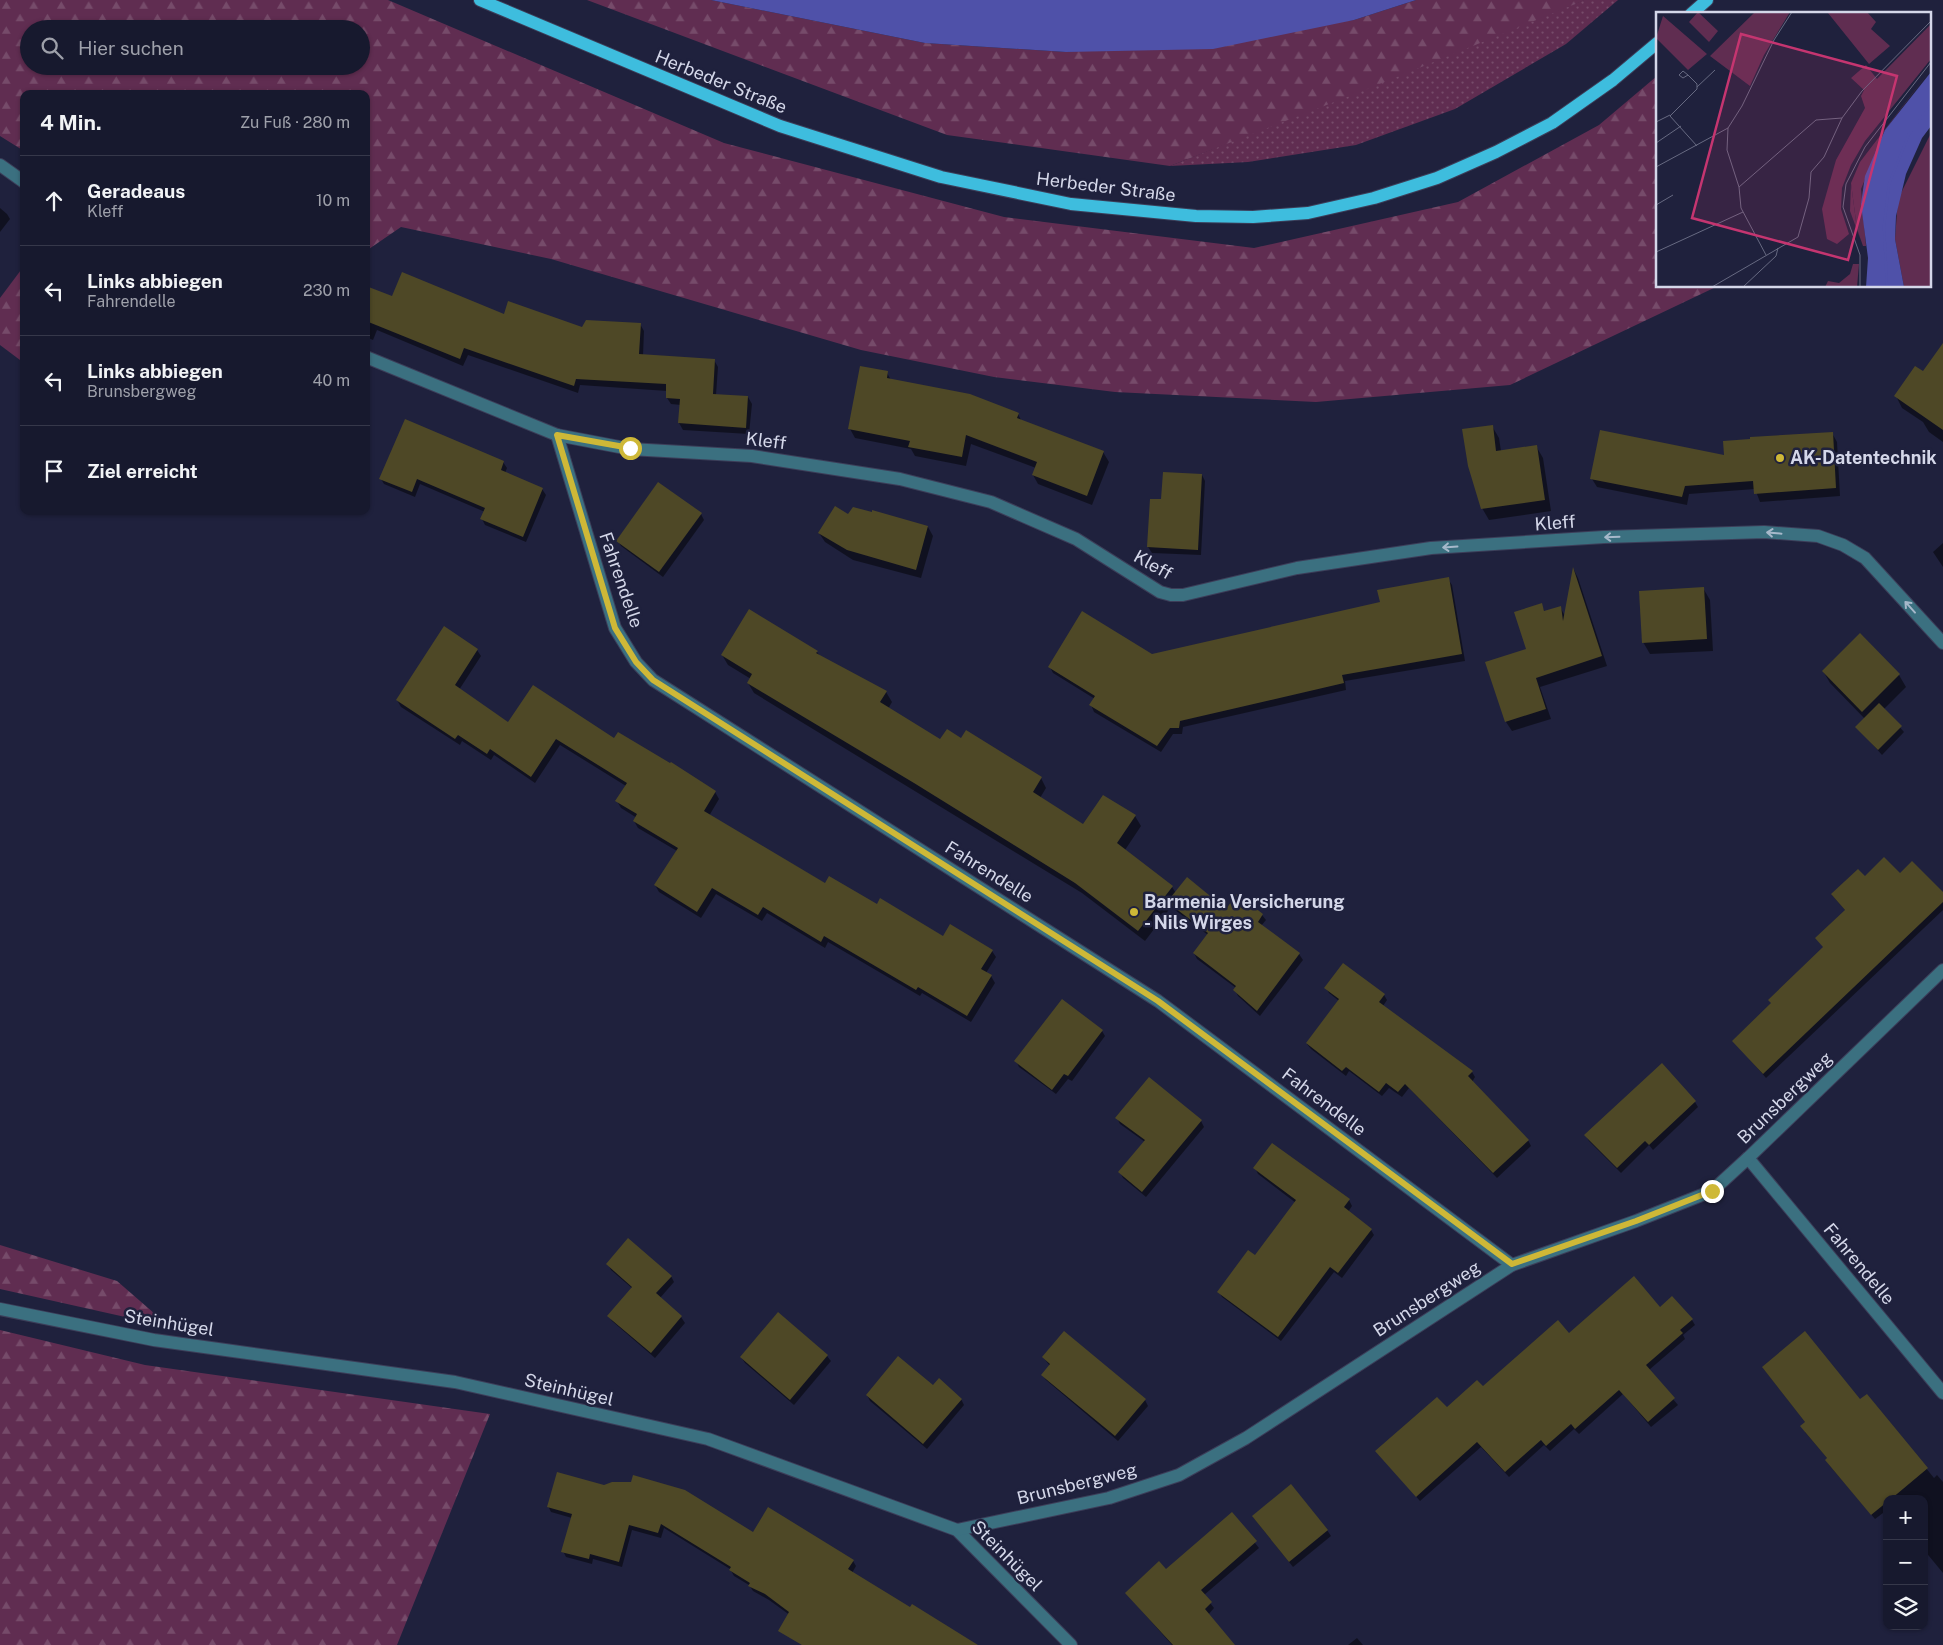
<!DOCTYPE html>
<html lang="de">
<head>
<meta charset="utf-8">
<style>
	body { margin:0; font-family:"Public Sans",sans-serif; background:#202236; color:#f1f3f6 }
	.controls { position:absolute; right:15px; bottom:15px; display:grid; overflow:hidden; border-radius:10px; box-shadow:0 1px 4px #0004 }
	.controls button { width:45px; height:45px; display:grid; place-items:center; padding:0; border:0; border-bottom:1px solid #36384a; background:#17192e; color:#f1f3f6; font:25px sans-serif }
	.stop { position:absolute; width:15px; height:15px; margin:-11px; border:4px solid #ceb837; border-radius:50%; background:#fff }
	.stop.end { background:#ceb837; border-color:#fff; box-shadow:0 1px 5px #0008 }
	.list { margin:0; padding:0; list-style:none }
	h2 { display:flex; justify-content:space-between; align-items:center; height:65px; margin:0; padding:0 20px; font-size:21px }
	h2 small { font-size:16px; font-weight:400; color:#9ea0aa }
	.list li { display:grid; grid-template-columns:32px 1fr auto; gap:15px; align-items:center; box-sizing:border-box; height:90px; padding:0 20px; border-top:1px solid #36384a }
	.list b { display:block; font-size:19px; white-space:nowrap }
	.list p { margin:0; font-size:16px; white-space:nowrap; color:#9ea0aa }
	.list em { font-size:16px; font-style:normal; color:#9ea0aa }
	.icon { flex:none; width:28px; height:28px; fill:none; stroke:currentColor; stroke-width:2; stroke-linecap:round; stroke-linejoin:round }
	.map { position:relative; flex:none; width:1943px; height:1645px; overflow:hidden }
	.search { position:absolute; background:#17192e; box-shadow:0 1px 4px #0004; left:20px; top:20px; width:350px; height:55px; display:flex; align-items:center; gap:12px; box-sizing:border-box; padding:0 18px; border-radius:28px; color:#9ea0aa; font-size:19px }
	.panel { position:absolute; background:#17192e; box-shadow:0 1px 4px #0004; left:20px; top:90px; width:350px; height:425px; border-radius:10px }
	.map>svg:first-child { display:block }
	.grass { fill:url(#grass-dots) }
	.forest { fill:url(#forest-firs); fill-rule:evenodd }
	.water { fill:#4f51a9 }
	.shadow { fill:#0007 }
	.building { fill:#4e4826 }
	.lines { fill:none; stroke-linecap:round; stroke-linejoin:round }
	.minor-casing { stroke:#3c3e59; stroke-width:14 }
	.major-casing { stroke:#3c3e59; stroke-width:14 }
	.minor { stroke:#3b7080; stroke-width:12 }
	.major { stroke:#3ebdde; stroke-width:12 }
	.oneway { stroke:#a6b8ca }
	.route { stroke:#ceb837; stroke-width:6 }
	.poi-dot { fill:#ceb837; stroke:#1f213d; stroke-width:2 }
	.labels { text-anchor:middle; stroke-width:5; stroke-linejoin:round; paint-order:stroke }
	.street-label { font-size:18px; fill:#d4d7e9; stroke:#1f213d }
	.poi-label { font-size:18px; font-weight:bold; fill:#d4d7e9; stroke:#1f213d; text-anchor:start }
	.inset-river { fill:none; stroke:#4f51a9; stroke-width:2.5 }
	.inset-road { fill:none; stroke:#676a82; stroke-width:1 }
	.view { fill:#c53570; fill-opacity:0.15; stroke:#c53570; stroke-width:2.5 }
	.inset-edge { fill:none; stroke:#d4d7e9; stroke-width:2.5 }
</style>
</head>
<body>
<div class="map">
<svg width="1943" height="1645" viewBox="0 0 1943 1645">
	<defs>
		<pattern id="grass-dots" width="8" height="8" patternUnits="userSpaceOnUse" patternTransform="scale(1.25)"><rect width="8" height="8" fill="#602d51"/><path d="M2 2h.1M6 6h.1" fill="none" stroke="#764b6a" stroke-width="1.8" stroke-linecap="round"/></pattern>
		<pattern id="forest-firs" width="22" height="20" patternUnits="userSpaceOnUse" patternTransform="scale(1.25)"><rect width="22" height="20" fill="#602d51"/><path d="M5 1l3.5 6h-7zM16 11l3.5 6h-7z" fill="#764b6a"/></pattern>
	</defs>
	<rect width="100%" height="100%" fill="#1f213d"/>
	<polygon class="grass" points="1584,0 1618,0 1566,44 1455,109 1356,145 1248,162 1170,166"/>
	<g class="forest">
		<path d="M0,0H388L724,143L1004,217L1254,248L1458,202L1599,125L1657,76V286H1718L1510,385L1316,402L1115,392L994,377L861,350L551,259L401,227L366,251V94H24V151L0,136ZM29,29H361V66H29Z"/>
		<polygon points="587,0 711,0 925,43 1066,52 1354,20 1416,0 1585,0 1365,90 1170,166 947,135"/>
		<polygon points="24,266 24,363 0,345 0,298"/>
		<polygon points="0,1245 117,1281 170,1327 0,1289"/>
		<polygon points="0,1330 145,1365 490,1414 397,1645 0,1645"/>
	</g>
	<polygon class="water" points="711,0 1416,0 1354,20 1213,49 1066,52 925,43"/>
	<g class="shadow">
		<polygon points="0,208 7,214 10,219 0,232"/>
		<polygon points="366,287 392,298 583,329 640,324 644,331 643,356 714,360 718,367 716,395 748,397 752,404 749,434 683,430 679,423 681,405 671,404 667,398 667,391 580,385 578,393 468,355 463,366 377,330 373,340 366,337"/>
		<polygon points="1943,345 1943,442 1929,432 1923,422 1902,408 1896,396 1923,373"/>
		<polygon points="887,373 891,380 1018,414 1022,422 1103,452 1109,462 1092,505 1038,484 1033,475 1036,468 971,444 966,466 915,456 911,449 855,438 850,429"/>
		<polygon points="1492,426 1499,438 1501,451 1536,446 1543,458 1551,511 1489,520 1482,508"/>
		<polygon points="1832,433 1837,442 1840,496 1760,502 1755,489 1689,494 1687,505 1597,487 1592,479 1726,456"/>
		<polygon points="503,462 507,468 505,473 542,489 546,495 526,542 485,525 482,519 485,512 420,484 415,497 384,484 381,479"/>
		<polygon points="1202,475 1205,481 1201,555 1152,553 1148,547 1163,501"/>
		<polygon points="701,514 704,520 663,577 621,546 618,541"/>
		<polygon points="849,516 928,527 933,536 921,578 853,560 825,542 819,533"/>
		<polygon points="1943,543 1943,567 1933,552"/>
		<polygon points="1574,570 1578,578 1607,666 1540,687 1551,719 1512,731 1506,722 1487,663 1528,650 1541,605 1545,612 1560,607 1565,616"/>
		<polygon points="1448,579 1452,585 1465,661 1345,681 1346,690 1183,727 1182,734 1173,734 1161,752 1094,712 1091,705 1095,699 1053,673 1050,667 1152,655 1381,603"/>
		<polygon points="1703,588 1710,600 1713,651 1650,654 1643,642"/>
		<polygon points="1860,635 1899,675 1906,687 1884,709 1904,732 1882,755 1857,727 1865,719 1830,683 1823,671"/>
		<polygon points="477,650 481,656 459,690 509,723 614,739 715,792 719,799 709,816 826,884 877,906 944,938 992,951 996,957 986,973 991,976 995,983 971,1022 922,993 920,996 828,942 825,948 767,913 762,921 716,894 701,918 659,892 655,885 677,851 638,828 634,821 637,818 621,808 617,801 626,786 560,745 535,783 494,755 491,760 462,741 460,745 401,707 397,700"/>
		<polygon points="817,652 820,656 886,692 892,702 888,709 941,741 962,740 1041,778 1046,788 1040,798 1083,825 1135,816 1141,826 1125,850 1172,887 1176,893 1226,910 1262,915 1266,920 1261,926 1299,954 1303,960 1260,1016 1238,996 1235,990 1236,988 1197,959 1194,953 1208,935 1171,907 1145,941 1082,893 754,693 748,683 751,679 728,665 722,655"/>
		<polygon points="1900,875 1943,894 1943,910 1766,1078 1734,1041 1772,1004 1824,948 1846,911 1832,895 1865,878"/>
		<polygon points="1326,988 1384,995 1387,1000 1383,1006 1472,1072 1475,1077 1472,1082 1528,1140 1531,1146 1497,1178 1409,1088 1402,1097 1389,1088 1382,1096 1349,1071 1346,1076 1311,1049 1307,1044 1339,1001 1329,993"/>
		<polygon points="1102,1031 1105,1036 1072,1081 1068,1079 1056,1094 1019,1067 1016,1061"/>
		<polygon points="1695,1102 1698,1107 1653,1150 1649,1145 1621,1173 1589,1141 1586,1136"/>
		<polygon points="1117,1118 1201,1121 1204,1127 1146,1197 1123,1178 1120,1172 1145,1142 1120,1124"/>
		<polygon points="1255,1168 1349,1200 1352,1206 1348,1212 1371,1230 1374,1235 1342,1278 1334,1272 1281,1341 1222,1297 1219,1292 1255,1257 1296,1203 1258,1174"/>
		<polygon points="608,1264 671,1276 674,1282 660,1298 681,1317 685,1323 655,1358 612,1321 609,1316 633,1289 611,1270"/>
		<polygon points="1660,1309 1692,1320 1695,1325 1683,1335 1685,1339 1649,1370 1678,1405 1651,1427 1623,1394 1579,1434 1574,1429 1550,1451 1544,1445 1509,1477 1481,1447 1420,1501 1377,1452 1569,1335"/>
		<polygon points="778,1313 827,1356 831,1361 794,1405 745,1363 741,1357"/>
		<polygon points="1043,1357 1145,1400 1148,1406 1118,1441 1046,1380 1042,1375 1050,1366"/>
		<polygon points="1763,1368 1860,1401 1867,1395 1934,1478 1937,1475 1943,1482 1943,1573 1924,1550 1924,1499 1887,1499 1887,1510 1875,1519 1830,1466 1826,1460 1828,1459 1805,1432 1806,1423"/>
		<polygon points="933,1387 961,1399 964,1405 927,1449 870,1401 867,1395"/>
		<polygon points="548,1506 753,1534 853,1561 856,1566 852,1573 953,1645 834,1645 816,1634 769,1600 753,1591 749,1585 734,1576 730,1569 664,1528 661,1538 632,1530 622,1567 593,1559 592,1564 566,1557 563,1551 572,1518 551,1512"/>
		<polygon points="1232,1514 1259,1548 1204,1595 1214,1608 1208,1615 1234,1645 1172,1645 1126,1593 1166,1571"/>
		<polygon points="1253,1517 1327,1530 1331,1536 1293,1567"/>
		<polygon points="1357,1638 1363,1645 1348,1645"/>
	</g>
	<g class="building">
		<polygon points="402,272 504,314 508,301 582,327 586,320 641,323 639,354 715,359 713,394 748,396 746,428 678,423 680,399 666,398 666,384 576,379 574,386 464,348 460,359 366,321 366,286 392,296"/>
		<polygon points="1943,343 1943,430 1894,396 1915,366 1923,371"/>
		<polygon points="860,366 888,371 887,378 970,394 1019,413 1017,418 1104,451 1087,496 1032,475 1037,462 966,435 962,457 908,447 910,441 848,429"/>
		<polygon points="405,419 504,461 501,470 543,488 523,537 480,519 485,508 417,479 412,492 379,479"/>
		<polygon points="1493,425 1496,451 1537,445 1545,500 1481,509 1468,466 1462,429"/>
		<polygon points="1600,430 1724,455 1723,441 1750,439 1750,437 1833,432 1836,488 1754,494 1753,481 1685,486 1682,497 1590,479"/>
		<polygon points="1163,472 1202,474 1198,550 1147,547 1150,499 1161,499"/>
		<polygon points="658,482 702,513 659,572 616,541"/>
		<polygon points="835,506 848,514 853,507 872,512 872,510 928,526 916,570 847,550 818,533"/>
		<polygon points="1573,567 1602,656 1536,678 1546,709 1505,722 1485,662 1526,649 1514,612 1542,603 1544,611 1561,606 1563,621"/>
		<polygon points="1449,577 1462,654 1342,675 1344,683 1180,721 1179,728 1170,728 1157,746 1089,705 1095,696 1048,667 1082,611 1152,654 1380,602 1377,590"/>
		<polygon points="1704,587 1707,639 1642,643 1639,591"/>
		<polygon points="749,609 818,651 816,653 887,691 880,702 940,739 947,729 961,738 966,730 1042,777 1033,792 1083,824 1103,795 1136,815 1117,843 1173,886 1138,931 1075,883 914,783 747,683 752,674 721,655"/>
		<polygon points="444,626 478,649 455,685 508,722 533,685 614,738 618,732 670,763 671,762 716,791 704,811 825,883 829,876 877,904 880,898 943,936 950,924 993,950 981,969 992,975 967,1016 918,987 916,990 824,936 821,942 763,907 758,915 712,888 697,912 654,885 678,848 633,821 637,814 615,801 627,783 556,739 531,777 490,749 487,754 458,735 455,739 396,700"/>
		<polygon points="1860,633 1900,674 1862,712 1822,671"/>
		<polygon points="1879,703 1902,726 1878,750 1855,727"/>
		<polygon points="1884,857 1900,873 1912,861 1943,892 1943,902 1763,1074 1732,1041 1771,1003 1768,1000 1823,947 1815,938 1845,910 1831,894 1858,869 1865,876"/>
		<polygon points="1187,877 1226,909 1237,894 1263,914 1258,922 1300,953 1257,1011 1233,990 1236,986 1193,953 1208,933 1167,902"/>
		<polygon points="1343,963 1385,994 1379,1002 1473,1071 1468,1076 1529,1140 1493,1173 1405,1084 1398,1092 1386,1083 1379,1092 1346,1067 1342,1071 1306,1043 1339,999 1324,988"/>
		<polygon points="1062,999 1103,1030 1068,1076 1064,1074 1052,1090 1014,1061"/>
		<polygon points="1662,1063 1696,1101 1649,1145 1645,1141 1617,1168 1584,1135"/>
		<polygon points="1149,1077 1202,1120 1142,1192 1118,1172 1145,1140 1115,1118"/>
		<polygon points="1272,1143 1350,1199 1344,1207 1372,1229 1338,1273 1330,1267 1278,1337 1217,1292 1248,1250 1255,1255 1296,1200 1253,1168"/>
		<polygon points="628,1238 672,1276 656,1293 682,1316 651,1353 607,1316 632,1287 606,1264"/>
		<polygon points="1634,1276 1660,1307 1672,1296 1693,1319 1680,1330 1683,1333 1646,1365 1675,1398 1648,1422 1619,1390 1575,1429 1571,1424 1546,1446 1541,1440 1505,1472 1477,1442 1416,1497 1375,1451 1437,1397 1447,1407 1477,1380 1483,1386 1558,1320 1569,1333"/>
		<polygon points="778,1312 828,1355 790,1400 740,1357"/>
		<polygon points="1064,1331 1146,1399 1115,1436 1041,1375 1050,1364 1042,1357"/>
		<polygon points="1805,1331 1860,1399 1867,1394 1928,1468 1891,1499 1887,1499 1887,1502 1871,1515 1825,1460 1827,1458 1800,1426 1805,1422 1762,1367"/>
		<polygon points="898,1356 933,1385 939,1378 962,1399 923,1444 866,1395"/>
		<polygon points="557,1472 604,1485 612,1482 631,1482 633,1475 685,1490 753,1532 768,1507 854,1560 848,1569 910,1607 912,1604 978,1645 802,1645 778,1631 789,1612 765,1594 748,1586 750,1583 729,1570 731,1567 661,1524 658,1533 629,1525 619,1562 590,1554 589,1559 561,1552 572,1514 547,1507"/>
		<polygon points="1291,1484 1328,1530 1289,1562 1252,1516"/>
		<polygon points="1232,1512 1257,1541 1201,1590 1212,1602 1205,1609 1235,1645 1173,1645 1125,1593 1159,1561 1166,1569"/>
	</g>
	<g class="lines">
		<g class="minor-casing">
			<g id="minor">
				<polyline points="0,165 24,182"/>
				<polyline points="366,357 557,435 630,449 752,456 900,479 991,502 1076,539 1160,592 1171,595 1183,595 1297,568 1431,548 1604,537 1764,532 1818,536 1843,545 1865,558 1943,643"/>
				<polyline points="557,435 615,628 636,662 653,680 1158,1001 1512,1265"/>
				<polyline points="1748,1158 1943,1393"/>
				<polyline points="0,1309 154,1340 455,1382 708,1439 957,1530 1071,1645"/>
				<polyline points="957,1530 1109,1498 1179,1475 1246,1438 1512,1265 1636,1221 1712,1191 1748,1158 1943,970"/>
			</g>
		</g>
		<g class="major-casing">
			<g id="major">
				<polyline points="480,0 780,126 941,177 1071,204 1196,216 1253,217 1308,213 1374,198 1437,178 1496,152 1552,123 1613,80 1657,43"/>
				<polyline points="1691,14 1707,0"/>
			</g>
		</g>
		<use href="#minor" class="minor"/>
		<use href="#major" class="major"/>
	</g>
	<defs><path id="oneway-shaft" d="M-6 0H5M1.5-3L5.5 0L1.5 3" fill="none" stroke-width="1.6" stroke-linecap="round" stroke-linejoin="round" transform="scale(1.25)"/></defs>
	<g class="oneway">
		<use href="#oneway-shaft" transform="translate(1774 533) rotate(-175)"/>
		<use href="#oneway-shaft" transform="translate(1612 537) rotate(178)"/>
		<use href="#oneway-shaft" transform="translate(1450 547) rotate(176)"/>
		<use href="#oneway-shaft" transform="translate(1910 607) rotate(-132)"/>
	</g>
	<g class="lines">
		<polyline class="route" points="630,448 557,435 615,628 636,662 653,680 1158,1001 1512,1264 1636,1221 1712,1191"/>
	</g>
	<g class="poi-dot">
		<circle cx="1780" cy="458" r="5"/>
		<circle cx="1134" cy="912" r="5"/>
	</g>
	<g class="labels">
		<g class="street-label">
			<text transform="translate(721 82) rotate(22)" y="6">Herbeder Straße</text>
			<text transform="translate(1106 187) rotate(7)" y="6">Herbeder Straße</text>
			<text transform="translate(766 441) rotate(7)" y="6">Kleff</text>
			<text transform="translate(1555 523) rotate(-4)" y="6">Kleff</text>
			<text transform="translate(1153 565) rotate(29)" y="6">Kleff</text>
			<text transform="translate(621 580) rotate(71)" y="6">Fahrendelle</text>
			<text transform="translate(989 872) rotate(32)" y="6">Fahrendelle</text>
			<text transform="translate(1785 1098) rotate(-44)" y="6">Brunsbergweg</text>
			<text transform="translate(1324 1102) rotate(37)" y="6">Fahrendelle</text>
			<text transform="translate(1859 1264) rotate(50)" y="6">Fahrendelle</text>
			<text transform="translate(1427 1299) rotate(-33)" y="6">Brunsbergweg</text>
			<text transform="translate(169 1323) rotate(9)" y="6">Steinhügel</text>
			<text transform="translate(569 1390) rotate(13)" y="6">Steinhügel</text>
			<text transform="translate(1077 1484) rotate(-14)" y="6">Brunsbergweg</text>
			<text transform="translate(1007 1556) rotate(45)" y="6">Steinhügel</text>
		</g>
		<g class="poi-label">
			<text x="1790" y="464">AK-Datentechnik</text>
			<text x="1144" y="908">Barmenia Versicherung<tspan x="1144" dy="21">- Nils Wirges</tspan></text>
		</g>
	</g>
	<g transform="translate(1656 12)">
		<rect width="275" height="275" fill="#1f213d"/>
		<path d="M275,121V275H248L239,227L242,187ZM195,171L201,217L205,229L194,199Z" fill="#602d51"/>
		<path d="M42,0L62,19L53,30L33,10ZM99,0H134L108,43L94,74L54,44ZM211,0L220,10L215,17L234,34L213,52L172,1ZM7,4L51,42L32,58L0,26ZM275,12V47L209,129L195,153L186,176L185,197L193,222L181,232L171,227L166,197L180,148L209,96L205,84L208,78L195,66L210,53L221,67ZM275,57L229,118L205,177L210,234H207L201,217L195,171L204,150ZM197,252H203L201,275H169L172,269L183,271L194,262Z" fill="#602d51"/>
		<path d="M275,60V114L266,126L250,162L240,204L239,227L248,275H210L212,246L205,192L209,164L229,118Z" fill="#4f51a9"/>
		<path class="inset-river" d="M231,275L228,214L233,172L253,122L275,93"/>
		<path class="inset-road" d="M32,63L27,66L23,63L27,59L32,63L41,72V77L14,104L41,134M41,75L59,58M0,110L14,103M72,116L71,138L83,175L85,196L110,243M0,131L25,114M0,155L72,116L86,94L118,28L136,0M83,175L160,108L186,106M0,193L17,183M0,240L87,200M56,275L142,225L153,186L155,160L168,145L186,106L206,79L275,9M87,275L120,244L122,236M204,275V243L187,195L190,172L209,135L275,50"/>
		<path class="view" d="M85,22L241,64L192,248L36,206Z"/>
		<rect width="275" height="275" class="inset-edge"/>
	</g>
</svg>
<div class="controls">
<button>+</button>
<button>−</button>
<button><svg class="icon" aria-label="layers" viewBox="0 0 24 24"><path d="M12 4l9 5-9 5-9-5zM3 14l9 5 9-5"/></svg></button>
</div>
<div class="stop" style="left:630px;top:448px"></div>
<div class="stop end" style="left:1712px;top:1191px"></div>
<div class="search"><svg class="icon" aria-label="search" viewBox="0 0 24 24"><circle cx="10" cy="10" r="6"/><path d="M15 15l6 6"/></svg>Hier suchen</div>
<section class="panel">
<h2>4 Min.<small>Zu Fuß · 280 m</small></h2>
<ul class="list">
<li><svg class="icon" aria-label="ahead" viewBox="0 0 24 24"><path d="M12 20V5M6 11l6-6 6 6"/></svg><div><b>Geradeaus</b><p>Kleff</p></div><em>10 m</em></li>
<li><svg class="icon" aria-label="left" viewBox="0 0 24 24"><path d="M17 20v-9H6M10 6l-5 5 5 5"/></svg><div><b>Links abbiegen</b><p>Fahrendelle</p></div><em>230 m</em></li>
<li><svg class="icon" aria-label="left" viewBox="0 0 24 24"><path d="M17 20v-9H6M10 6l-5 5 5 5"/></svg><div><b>Links abbiegen</b><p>Brunsbergweg</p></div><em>40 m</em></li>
<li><svg class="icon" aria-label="arrive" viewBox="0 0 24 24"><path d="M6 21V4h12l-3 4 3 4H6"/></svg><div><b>Ziel erreicht</b></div></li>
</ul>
</section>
</div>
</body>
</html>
